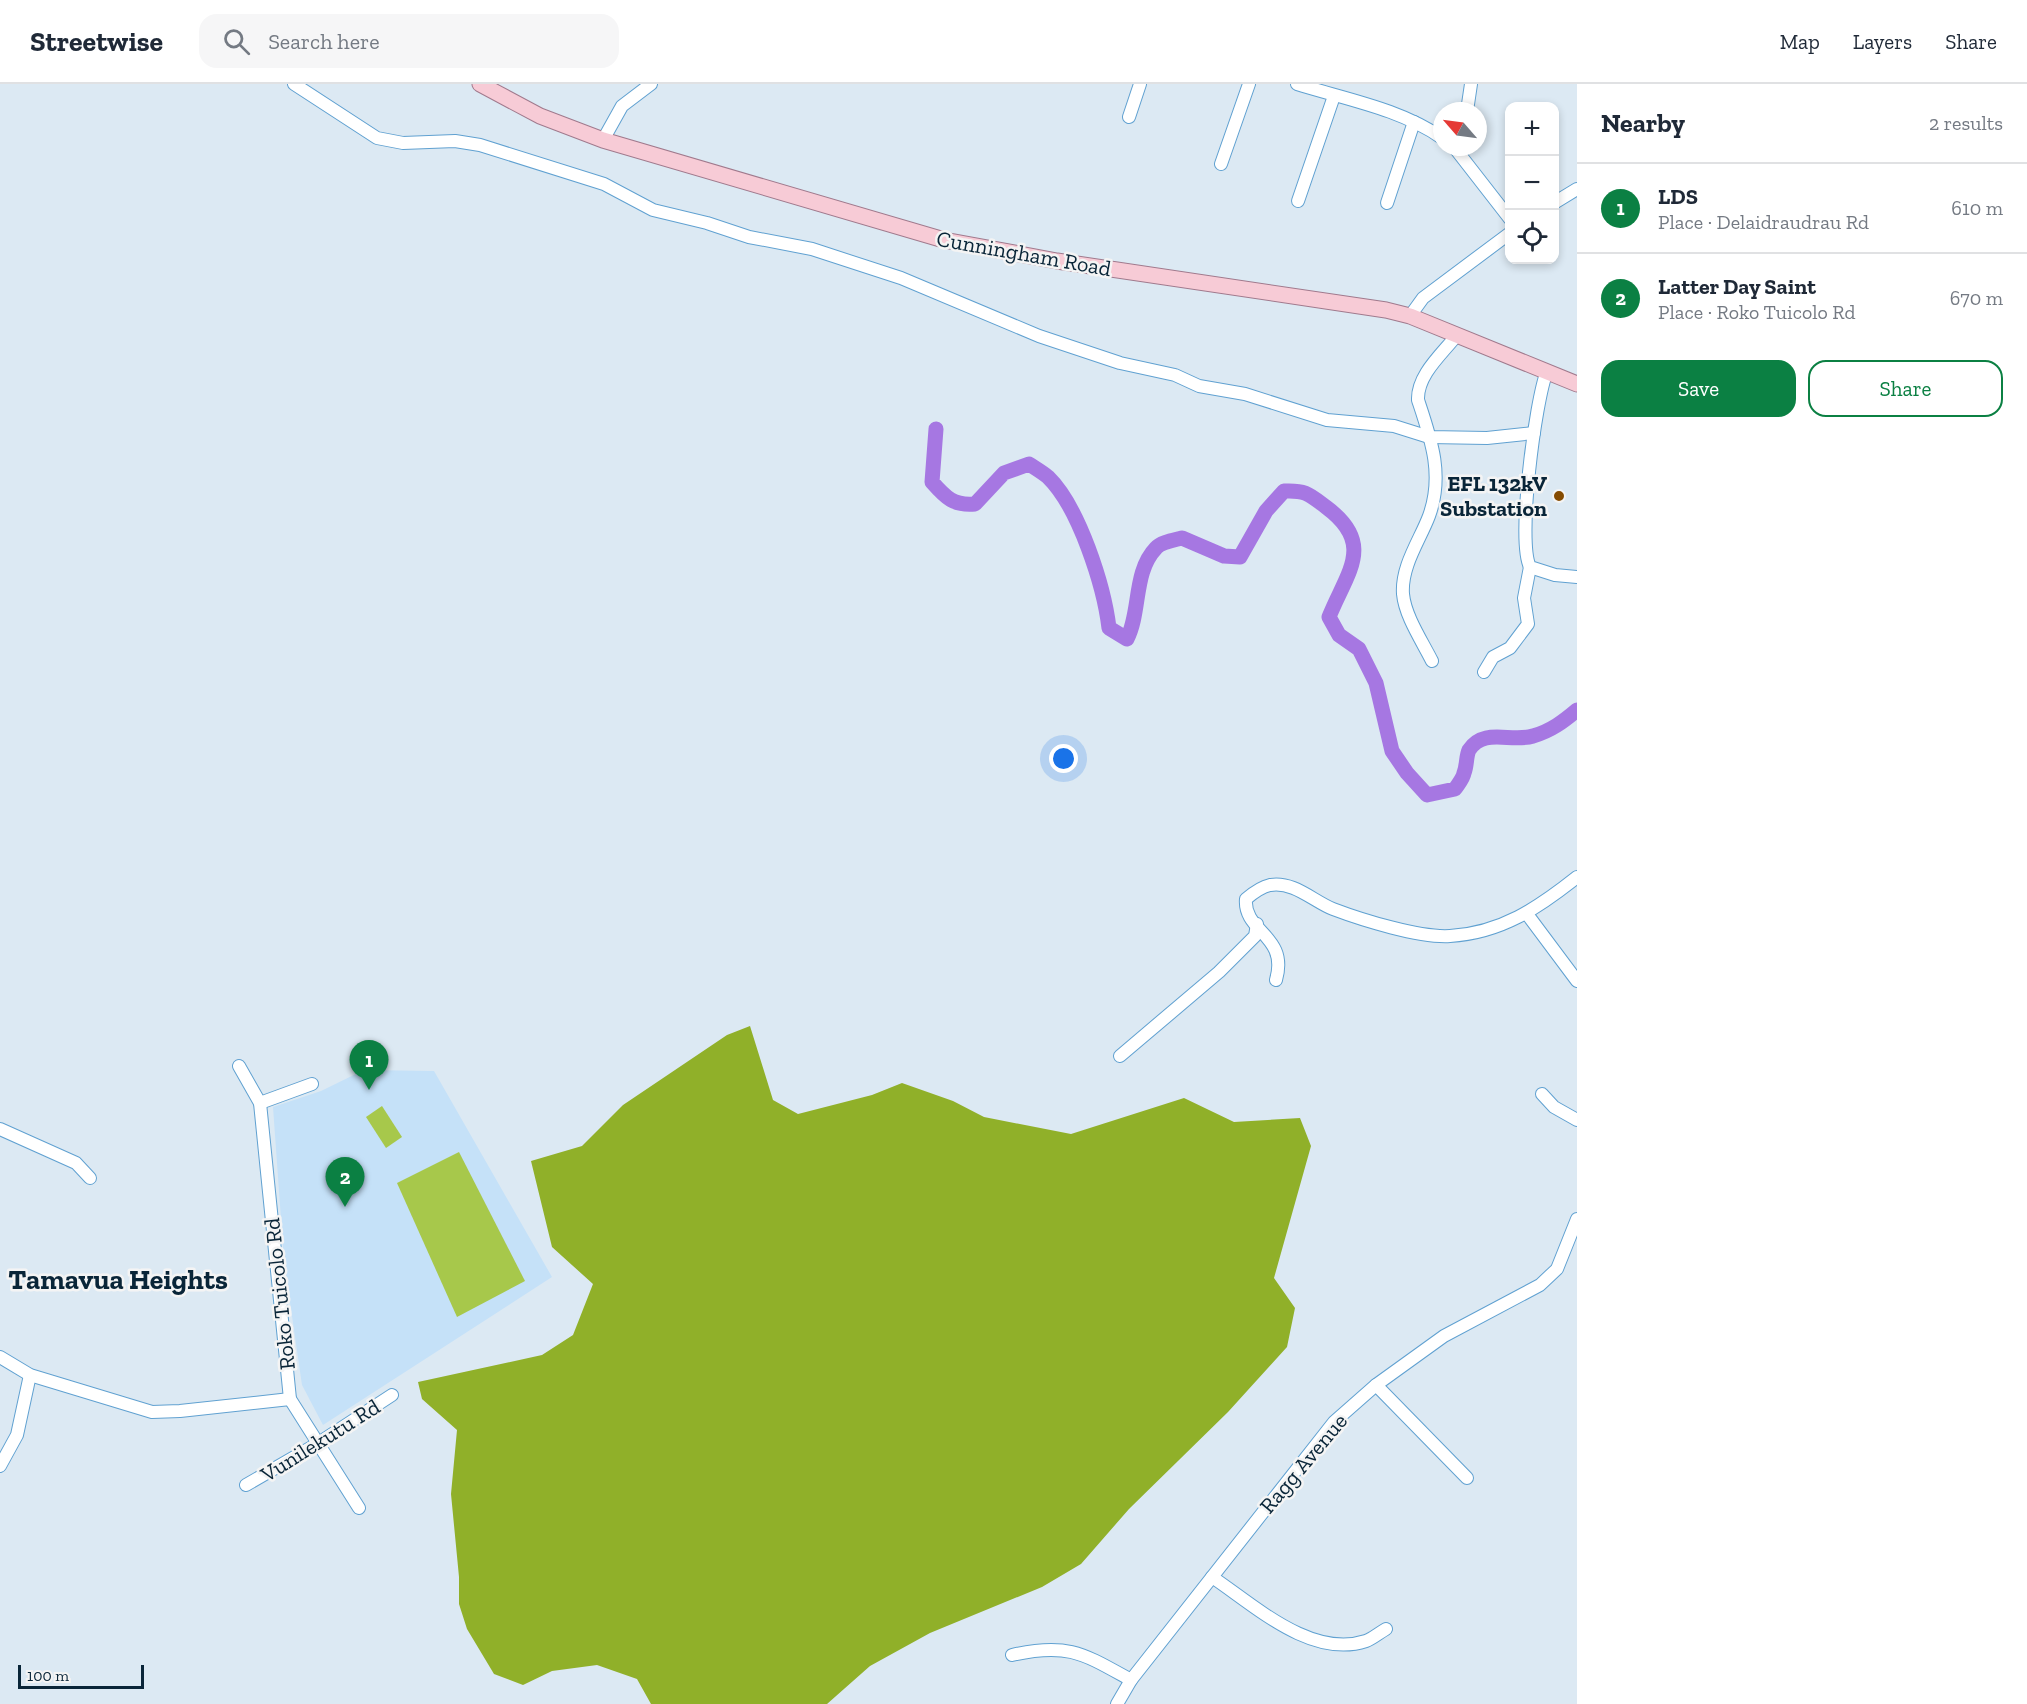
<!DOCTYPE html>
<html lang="en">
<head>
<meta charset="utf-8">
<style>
	body { margin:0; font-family:"Zilla Slab",serif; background:#f6f6f7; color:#1f2937 }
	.controls { position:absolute; right:18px; top:18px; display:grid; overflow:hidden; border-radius:12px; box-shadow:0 3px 9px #0003 }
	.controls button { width:54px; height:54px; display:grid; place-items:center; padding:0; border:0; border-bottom:2px solid #e0e1e3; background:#fff; color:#1f2937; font:30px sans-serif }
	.compass { position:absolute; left:1433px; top:18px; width:54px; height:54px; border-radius:50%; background:#fff; box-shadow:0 3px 9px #0003; rotate:298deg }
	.scale { position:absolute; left:18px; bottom:15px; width:126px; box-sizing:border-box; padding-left:6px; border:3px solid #092538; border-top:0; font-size:16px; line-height:21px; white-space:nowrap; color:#092538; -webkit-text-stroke:4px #f4f4f4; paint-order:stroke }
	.you { position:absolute; left:1064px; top:675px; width:21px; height:21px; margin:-15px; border:4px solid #fff; border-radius:50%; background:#1a73e8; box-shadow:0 0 0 9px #1a73e833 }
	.badge { display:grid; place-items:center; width:39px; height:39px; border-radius:50%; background:#0b8043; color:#fff; font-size:20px; font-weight:700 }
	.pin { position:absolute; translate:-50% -50px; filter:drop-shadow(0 2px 3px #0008) }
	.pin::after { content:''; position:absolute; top:32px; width:21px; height:18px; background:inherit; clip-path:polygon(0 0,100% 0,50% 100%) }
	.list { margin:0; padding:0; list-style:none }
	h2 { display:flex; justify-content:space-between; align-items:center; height:78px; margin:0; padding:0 24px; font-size:26px }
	h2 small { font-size:20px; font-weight:400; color:#747a83 }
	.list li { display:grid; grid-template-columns:39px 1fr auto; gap:18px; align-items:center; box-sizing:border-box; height:90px; padding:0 24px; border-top:2px solid #e0e1e3 }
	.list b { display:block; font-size:22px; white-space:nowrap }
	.list p { margin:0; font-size:20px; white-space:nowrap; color:#747a83 }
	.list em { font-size:20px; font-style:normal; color:#747a83 }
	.actions { display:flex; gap:12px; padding:18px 24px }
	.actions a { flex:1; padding:14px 0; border:2px solid #0b8043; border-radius:18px; text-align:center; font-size:21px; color:#0b8043 }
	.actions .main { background:#0b8043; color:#fff }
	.icon { flex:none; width:33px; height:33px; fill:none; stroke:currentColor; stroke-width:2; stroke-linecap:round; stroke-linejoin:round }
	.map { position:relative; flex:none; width:1577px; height:1620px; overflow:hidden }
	header { display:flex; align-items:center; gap:36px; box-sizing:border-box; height:84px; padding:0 30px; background:#fff; border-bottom:2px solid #e0e1e3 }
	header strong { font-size:28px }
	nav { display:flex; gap:33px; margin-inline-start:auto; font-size:21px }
	.search { width:420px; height:54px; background:#f6f6f7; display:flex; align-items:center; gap:15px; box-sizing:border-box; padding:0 21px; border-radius:18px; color:#747a83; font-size:22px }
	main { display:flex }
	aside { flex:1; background:#fff }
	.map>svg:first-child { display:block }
	.built { fill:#c5e1f8 }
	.green { fill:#a7c84b }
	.forest { fill:#90b029 }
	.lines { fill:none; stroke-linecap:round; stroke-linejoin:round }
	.river { stroke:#a677e2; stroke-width:15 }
	.minor-casing { stroke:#60a1d1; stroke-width:14 }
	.major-casing { stroke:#a07a8d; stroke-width:17 }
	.minor { stroke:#fff; stroke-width:12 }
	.major { stroke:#f7cbd6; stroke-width:15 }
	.poi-dot { fill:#854b00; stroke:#f4f4f4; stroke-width:2 }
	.labels { text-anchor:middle; stroke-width:5; stroke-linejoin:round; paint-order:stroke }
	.street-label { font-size:22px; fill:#092538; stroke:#f4f4f4 }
	.poi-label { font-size:22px; font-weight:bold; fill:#092538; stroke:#f4f4f4; text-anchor:end }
	.district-label { font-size:28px; font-weight:bold; fill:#092538; stroke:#f4f4f4 }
</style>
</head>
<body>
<header>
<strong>Streetwise</strong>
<div class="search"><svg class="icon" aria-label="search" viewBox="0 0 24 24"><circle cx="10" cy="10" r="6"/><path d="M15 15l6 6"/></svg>Search here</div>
<nav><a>Map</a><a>Layers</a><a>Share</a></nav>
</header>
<main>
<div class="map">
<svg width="1577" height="1620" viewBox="0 0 1577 1620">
	<rect width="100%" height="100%" fill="#dce9f3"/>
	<polygon class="built" points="364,986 434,987 552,1193 323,1341 302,1301 284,1177 273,1023 321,1007"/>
	<g class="green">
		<polygon points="382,1022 402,1053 386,1064 366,1033"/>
		<polygon points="459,1068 525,1197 457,1233 397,1099"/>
	</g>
	<polygon class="forest" points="750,942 773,1016 798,1030 872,1011 902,999 953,1017 984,1033 1071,1050 1184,1014 1234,1038 1300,1034 1311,1062 1274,1194 1295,1224 1287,1263 1228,1328 1129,1425 1081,1480 1042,1503 930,1549 870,1582 827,1620 651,1620 637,1595 597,1581 552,1587 523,1601 494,1590 467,1545 459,1520 459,1493 451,1410 457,1346 422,1315 418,1298 542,1271 573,1251 593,1200 552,1163 531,1077 582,1062 623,1021 727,951"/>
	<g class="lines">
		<path class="river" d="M936,345L932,398C946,414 954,422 975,420L1004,389L1029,380C1035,384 1042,388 1048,393C1079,423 1104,502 1109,544L1127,555C1141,527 1133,488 1156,464C1161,458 1175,456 1182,454L1224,472L1240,473L1266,427L1284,407C1306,406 1309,410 1326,423C1376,460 1347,488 1329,533L1339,551L1359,565L1376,599L1392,667L1407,689L1427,711L1455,705C1458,700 1463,695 1464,689C1467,682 1466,672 1469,666C1484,643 1511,659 1533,652C1551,647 1564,637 1577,626"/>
		<g class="minor-casing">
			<g id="minor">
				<polyline points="294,0 377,54 403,59 455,57 480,61 604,100 653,126 707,139 749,153 812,165 901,194 1039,252 1120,279 1175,291 1199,302 1245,310 1327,336 1394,342 1429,353 1487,354 1534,349"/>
				<path d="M1297,0C1345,15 1401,25 1442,54"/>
				<polyline points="1467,27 1471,0"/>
				<polyline points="1129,33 1140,0"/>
				<polyline points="603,56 622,22 651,0"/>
				<polyline points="1454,63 1510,135"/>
				<polyline points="1221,80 1249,0"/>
				<polyline points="1298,117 1334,12"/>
				<polyline points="1387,119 1414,38"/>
				<polyline points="1554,119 1577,105"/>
				<polyline points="1410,232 1423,214 1510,149"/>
				<path d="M1547,287C1535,318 1517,457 1530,483L1555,491L1577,493"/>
				<path d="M1432,577C1422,557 1405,532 1403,510C1401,482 1420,456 1429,432C1444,391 1431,355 1418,316C1417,291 1442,270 1457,251"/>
				<polyline points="1484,588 1493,573 1510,564 1528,540 1524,514 1530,483"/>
				<polyline points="1527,830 1577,897"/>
				<path d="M1276,896C1289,851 1243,848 1246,815C1253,809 1261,803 1270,801C1294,797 1313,817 1333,825C1362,836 1420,854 1450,852C1501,849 1538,824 1577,793"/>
				<polyline points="1120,972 1219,888 1255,852 1257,840"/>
				<polyline points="239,982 260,1019 290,1315 359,1424"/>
				<polyline points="1542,1010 1554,1023 1577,1036"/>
				<polyline points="260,1019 312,1000"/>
				<polyline points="0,1045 76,1079 90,1094"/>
				<polyline points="0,1273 30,1291 152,1328 180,1327 290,1315"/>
				<polyline points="1376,1301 1467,1394"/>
				<polyline points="0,1382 17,1351 30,1291"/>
				<polyline points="246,1401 317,1360 392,1311"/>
				<path d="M1212,1493C1254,1521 1311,1575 1366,1557C1372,1555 1379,1549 1386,1545"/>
				<path d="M1012,1571C1068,1558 1084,1570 1131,1596"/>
				<polyline points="1117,1620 1131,1596 1334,1338 1376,1301 1444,1252 1540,1201 1557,1185 1577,1135"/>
			</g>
		</g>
		<g class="major-casing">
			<polyline id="major" points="480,0 540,32 603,56 944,156 1057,177 1386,226 1410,232 1577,300"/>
		</g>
		<use href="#minor" class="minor"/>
		<use href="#major" class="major"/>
	</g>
	<circle class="poi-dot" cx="1559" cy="412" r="6"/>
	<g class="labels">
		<g class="street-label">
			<text transform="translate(1024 169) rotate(10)" y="8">Cunningham Road</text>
			<text transform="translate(279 1210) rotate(-96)" y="8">Roko Tuicolo Rd</text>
			<text transform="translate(320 1356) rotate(-32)" y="8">Vunilekutu Rd</text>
			<text transform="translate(1303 1379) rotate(-50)" y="8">Ragg Avenue</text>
		</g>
		<g class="poi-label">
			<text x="1547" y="407">EFL 132kV<tspan x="1547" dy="25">Substation</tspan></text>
		</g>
		<g class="district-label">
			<text x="118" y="1205">Tamavua Heights</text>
		</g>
	</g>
</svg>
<div class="controls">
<button>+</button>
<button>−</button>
<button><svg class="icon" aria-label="locate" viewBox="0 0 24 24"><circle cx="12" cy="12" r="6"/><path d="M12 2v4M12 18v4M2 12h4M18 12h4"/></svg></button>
</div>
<svg class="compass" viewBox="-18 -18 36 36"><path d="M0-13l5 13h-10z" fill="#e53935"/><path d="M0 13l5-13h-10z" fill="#747a83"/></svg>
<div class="scale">100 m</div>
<div class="you"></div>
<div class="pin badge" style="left:369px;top:1006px">1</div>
<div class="pin badge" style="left:345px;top:1123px">2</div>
</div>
<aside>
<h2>Nearby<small>2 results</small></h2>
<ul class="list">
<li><span class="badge">1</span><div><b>LDS</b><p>Place · Delaidraudrau Rd</p></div><em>610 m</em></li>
<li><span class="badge">2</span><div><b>Latter Day Saint</b><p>Place · Roko Tuicolo Rd</p></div><em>670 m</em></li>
</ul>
<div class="actions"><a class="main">Save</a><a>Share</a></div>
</aside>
</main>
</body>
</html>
